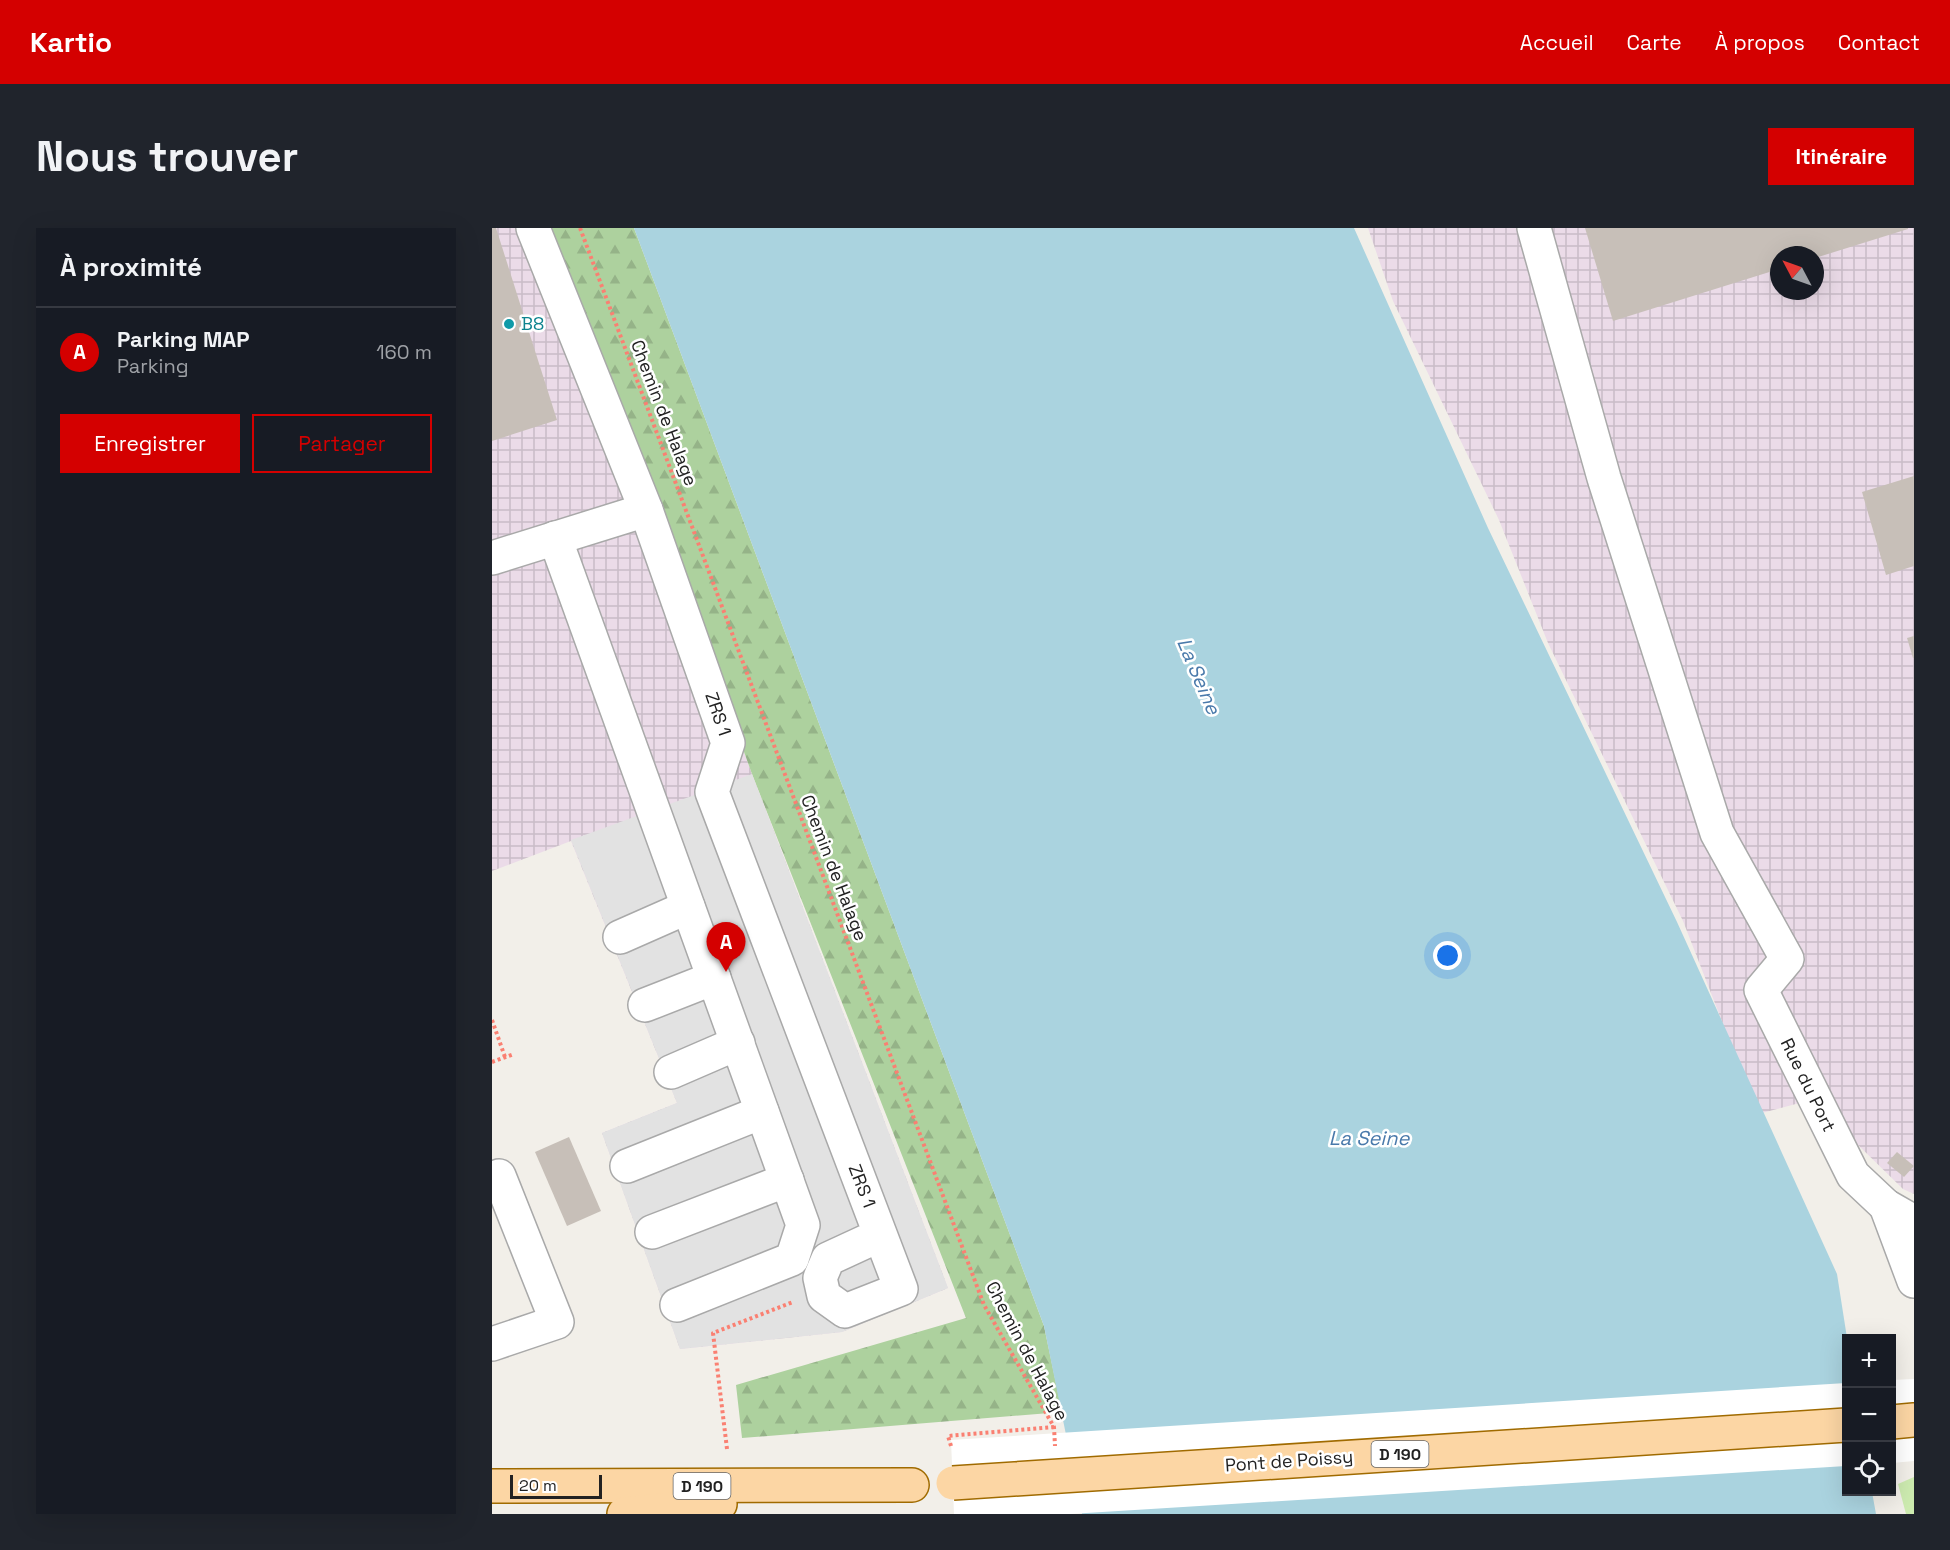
<!DOCTYPE html>
<html lang="fr">
<head>
<meta charset="utf-8">
<style>
	body { margin:0; font-family:"Space Grotesk",sans-serif; background:#20242c; color:#f1f3f6 }
	.controls { position:absolute; right:18px; bottom:18px; display:grid; overflow:hidden; border-radius:0px; box-shadow:0 6px 24px #0002 }
	.controls button { width:54px; height:54px; display:grid; place-items:center; padding:0; border:0; border-bottom:2px solid #363941; background:#171b24; color:#f1f3f6; font:30px sans-serif }
	.compass { position:absolute; left:1278px; top:18px; width:54px; height:54px; border-radius:50%; background:#171b24; box-shadow:0 6px 24px #0002; rotate:311deg }
	.scale { position:absolute; left:18px; bottom:15px; width:92px; box-sizing:border-box; padding-left:6px; border:3px solid #222; border-top:0; font-size:16px; line-height:21px; white-space:nowrap; color:#222; -webkit-text-stroke:4px #fff; paint-order:stroke }
	.you { position:absolute; left:956px; top:728px; width:21px; height:21px; margin:-15px; border:4px solid #fff; border-radius:50%; background:#1a73e8; box-shadow:0 0 0 9px #1a73e833 }
	.badge { display:grid; place-items:center; width:39px; height:39px; border-radius:50%; background:#d40000; color:#fff; font-size:20px; font-weight:700 }
	.pin { position:absolute; translate:-50% -50px; filter:drop-shadow(0 2px 3px #0008) }
	.pin::after { content:''; position:absolute; top:32px; width:21px; height:18px; background:inherit; clip-path:polygon(0 0,100% 0,50% 100%) }
	.list { margin:0; padding:0; list-style:none }
	h2 { display:flex; justify-content:space-between; align-items:center; height:78px; margin:0; padding:0 24px; font-size:26px }
	h2 small { font-size:20px; font-weight:400; color:#9ea1a6 }
	.list li { display:grid; grid-template-columns:39px 1fr auto; gap:18px; align-items:center; box-sizing:border-box; height:90px; padding:0 24px; border-top:2px solid #363941 }
	.list b { display:block; font-size:22px; white-space:nowrap }
	.list p { margin:0; font-size:20px; white-space:nowrap; color:#9ea1a6 }
	.list em { font-size:20px; font-style:normal; color:#9ea1a6 }
	.actions { display:flex; gap:12px; padding:18px 24px }
	.actions a { flex:1; padding:14px 0; border:2px solid #d40000; border-radius:0px; text-align:center; font-size:21px; color:#d40000 }
	.actions .main { background:#d40000; color:#fff }
	.icon { flex:none; width:33px; height:33px; fill:none; stroke:currentColor; stroke-width:2; stroke-linecap:round; stroke-linejoin:round }
	.map { position:relative; flex:none; width:1422px; height:1286px; overflow:hidden; border-radius:0px }
	header { display:flex; align-items:center; gap:36px; box-sizing:border-box; height:84px; padding:0 30px; background:#d40000; color:#fff }
	header strong { font-size:28px }
	nav { display:flex; gap:33px; margin-inline-start:auto; font-size:21px }
	.intro { display:flex; align-items:center; justify-content:space-between; box-sizing:border-box; height:144px; padding:0 36px }
	h1 { margin:0; font-size:42px }
	.button { padding:15px 27px; border-radius:0px; background:#d40000; color:#fff; font-size:21px; font-weight:700 }
	main { display:flex; gap:36px; padding:0 36px }
	aside { flex:1; background:#171b24; border-radius:0px; box-shadow:0 6px 24px #0002 }
	.map>svg:first-child { display:block }
	.industrial { fill:url(#industrial-grid); fill-rule:evenodd }
	.grass { fill:#cdebb0 }
	.forest { fill:url(#forest-firs) }
	.parking { fill:#e2e2e2 }
	.water { fill:#aad3df }
	.pier { fill:#fff }
	.building { fill:#c7bfb8 }
	.lines { fill:none; stroke-linecap:round; stroke-linejoin:round }
	.minor-casing { stroke:#a9a9a9; stroke-width:36 }
	.major-casing { stroke:#a06b00; stroke-width:36 }
	.path { stroke:#fa8072; stroke-width:4; stroke-dasharray:3 3; stroke-linecap:butt }
	.minor { stroke:#fff; stroke-width:33 }
	.major { stroke:#fcd6a4; stroke-width:33 }
	.major-bridge-casing { stroke:#a06b00; stroke-width:36; stroke-linecap:butt }
	.major-bridge { stroke:#fcd6a4; stroke-width:33 }
	.culture-dot { fill:#0f9aa8; stroke:#fff; stroke-width:2 }
	.labels { text-anchor:middle; stroke-width:5; stroke-linejoin:round; paint-order:stroke }
	.shield { fill:#fff; stroke:#646464; stroke-width:1.5 }
	.shield-label { font-size:16px; font-weight:bold; fill:#222 }
	.culture-label { font-size:18px; fill:#0d838f; stroke:#fff; text-anchor:start }
	.street-label { font-size:18px; fill:#222; stroke:#fff }
	.water-label { font-size:20px; font-style:italic; fill:#4a7aab; stroke:#fff }
</style>
</head>
<body>
<header>
<strong>Kartio</strong>
<nav><a>Accueil</a><a>Carte</a><a>À propos</a><a>Contact</a></nav>
</header>
<div class="intro"><h1>Nous trouver</h1><a class="button">Itinéraire</a></div>
<main>
<aside>
<h2>À proximité<small></small></h2>
<ul class="list">
<li><span class="badge">A</span><div><b>Parking MAP</b><p>Parking</p></div><em>160 m</em></li>
</ul>
<div class="actions"><a class="main">Enregistrer</a><a>Partager</a></div>
</aside>
<div class="map">
<svg width="1422" height="1286" viewBox="0 0 1422 1286">
	<defs>
		<pattern id="industrial-grid" width="8" height="8" patternUnits="userSpaceOnUse" patternTransform="scale(1.5)"><rect width="8" height="8" fill="#ebdbe8"/><path d="M0 4h8M4 0v8" fill="none" stroke="#c9bcc7"/></pattern>
		<pattern id="forest-firs" width="22" height="20" patternUnits="userSpaceOnUse" patternTransform="scale(1.5)"><rect width="22" height="20" fill="#add19e"/><path d="M5 1l3.5 6h-7zM16 11l3.5 6h-7z" fill="#95b388"/></pattern>
	</defs>
	<rect width="100%" height="100%" fill="#f2efe9"/>
	<g class="industrial">
		<polygon points="0,0 56,0 164,280 260,546 456,1060 350,1104 188,1121 110,905 185,875 79,613 0,643"/>
		<path d="M876,0H1422V966L1411,961L1364,915L1330,869L1266,886L1191,693L1056,415L1007,292L901,73ZM1287,27H1323V63H1287Z"/>
	</g>
	<polygon class="grass" points="1422,1249 1422,1286 1414,1286 1406,1256"/>
	<polygon class="forest" points="56,0 142,0 552,1098 570,1184 250,1210 244,1157 474,1090 260,546 164,280"/>
	<polygon class="parking" points="260,546 456,1060 350,1104 188,1121 110,905 185,875 79,612"/>
	<polygon class="water" points="142,0 862,0 996,300 1185,694 1345,1046 1355,1110 1354,1264 1380,1264 1384,1286 590,1286 552,1098"/>
	<g class="pier">
		<polygon points="1422,1151 1422,1233 1400,1235 1400,1152"/>
		<polygon points="1354,1155 1354,1238 578,1286 462,1286 459,1212"/>
	</g>
	<g class="building">
		<polygon points="0,0 4,0 65,192 0,213"/>
		<polygon points="1093,0 1416,0 1416,1 1323,30 1323,27 1287,27 1287,41 1121,93"/>
		<polygon points="1422,248 1422,338 1394,347 1370,264"/>
		<polygon points="1422,408 1422,430 1421,430 1415,410"/>
		<polygon points="77,909 109,983 75,998 43,924"/>
		<polygon points="1405,924 1422,938 1412,949 1395,935"/>
	</g>
	<g class="lines">
		<g class="minor-casing">
			<g id="minor">
				<polyline points="41,0 154,282 236,515 220,564 409,1061 353,1083 332,1068 328,1050 336,1031 388,1007"/>
				<polyline points="1042,0 1112,250 1225,605 1295,731 1269,762 1361,947 1394,978 1422,994"/>
				<polyline points="63,310 311,997 300,1031 185,1077"/>
				<polyline points="0,330 154,282"/>
				<polyline points="128,709 196,679"/>
				<polyline points="153,777 222,750"/>
				<polyline points="179,844 246,815"/>
				<polyline points="135,938 270,884"/>
				<polyline points="1394,978 1422,1053"/>
				<polyline points="160,1004 295,952"/>
				<polyline points="0,1116 65,1094 7,948"/>
			</g>
		</g>
		<g class="major-casing">
			<g id="major">
				<polyline points="1400,1194 1422,1192"/>
				<polyline points="0,1258 420,1257"/>
				<polyline points="132,1286 228,1276"/>
			</g>
		</g>
		<g class="path">
			<polyline points="88,0 492,1077 562,1199 563,1218"/>
			<polyline points="0,792 13,829"/>
			<polyline points="0,834 22,826"/>
			<polyline points="459,1218 456,1208 562,1199"/>
			<polyline points="235,1221 221,1105 301,1074"/>
		</g>
		<use href="#minor" class="minor"/>
		<use href="#major" class="major"/>
		<g class="major-bridge-casing">
			<polyline id="major-bridge" points="461,1255 1354,1197"/>
		</g>
		<use href="#major-bridge" class="major-bridge"/>
	</g>
	<circle class="culture-dot" cx="17" cy="96" r="6"/>
	<g class="labels">
		<g class="shield">
			<rect x="879.5" y="1213" width="57" height="26" rx="4.5"/>
			<rect x="181.5" y="1245" width="57" height="26" rx="4.5"/>
		</g>
		<g class="shield-label">
			<text x="908" y="1232">D 190</text>
			<text x="210" y="1264">D 190</text>
		</g>
		<g class="culture-label">
			<text x="29" y="102">B8</text>
		</g>
		<g class="street-label">
			<text transform="translate(172 185) rotate(69)" y="6">Chemin de Halage</text>
			<text transform="translate(226 486) rotate(71)" y="6">ZRS 1</text>
			<text transform="translate(342 640) rotate(69)" y="6">Chemin de Halage</text>
			<text transform="translate(1316 857) rotate(64)" y="6">Rue du Port</text>
			<text transform="translate(370 958) rotate(69)" y="6">ZRS 1</text>
			<text transform="translate(535 1123) rotate(62)" y="6">Chemin de Halage</text>
			<text transform="translate(797 1233) rotate(-4)" y="6">Pont de Poissy</text>
		</g>
		<g class="water-label">
			<text transform="translate(707 448) rotate(67)" y="7">La Seine</text>
			<text x="877" y="917">La Seine</text>
		</g>
	</g>
</svg>
<div class="controls">
<button>+</button>
<button>−</button>
<button><svg class="icon" aria-label="locate" viewBox="0 0 24 24"><circle cx="12" cy="12" r="6"/><path d="M12 2v4M12 18v4M2 12h4M18 12h4"/></svg></button>
</div>
<svg class="compass" viewBox="-18 -18 36 36"><path d="M0-13l5 13h-10z" fill="#e53935"/><path d="M0 13l5-13h-10z" fill="#9ea1a6"/></svg>
<div class="scale">20 m</div>
<div class="you"></div>
<div class="pin badge" style="left:234px;top:744px">A</div>
</div>
</main>
</body>
</html>
